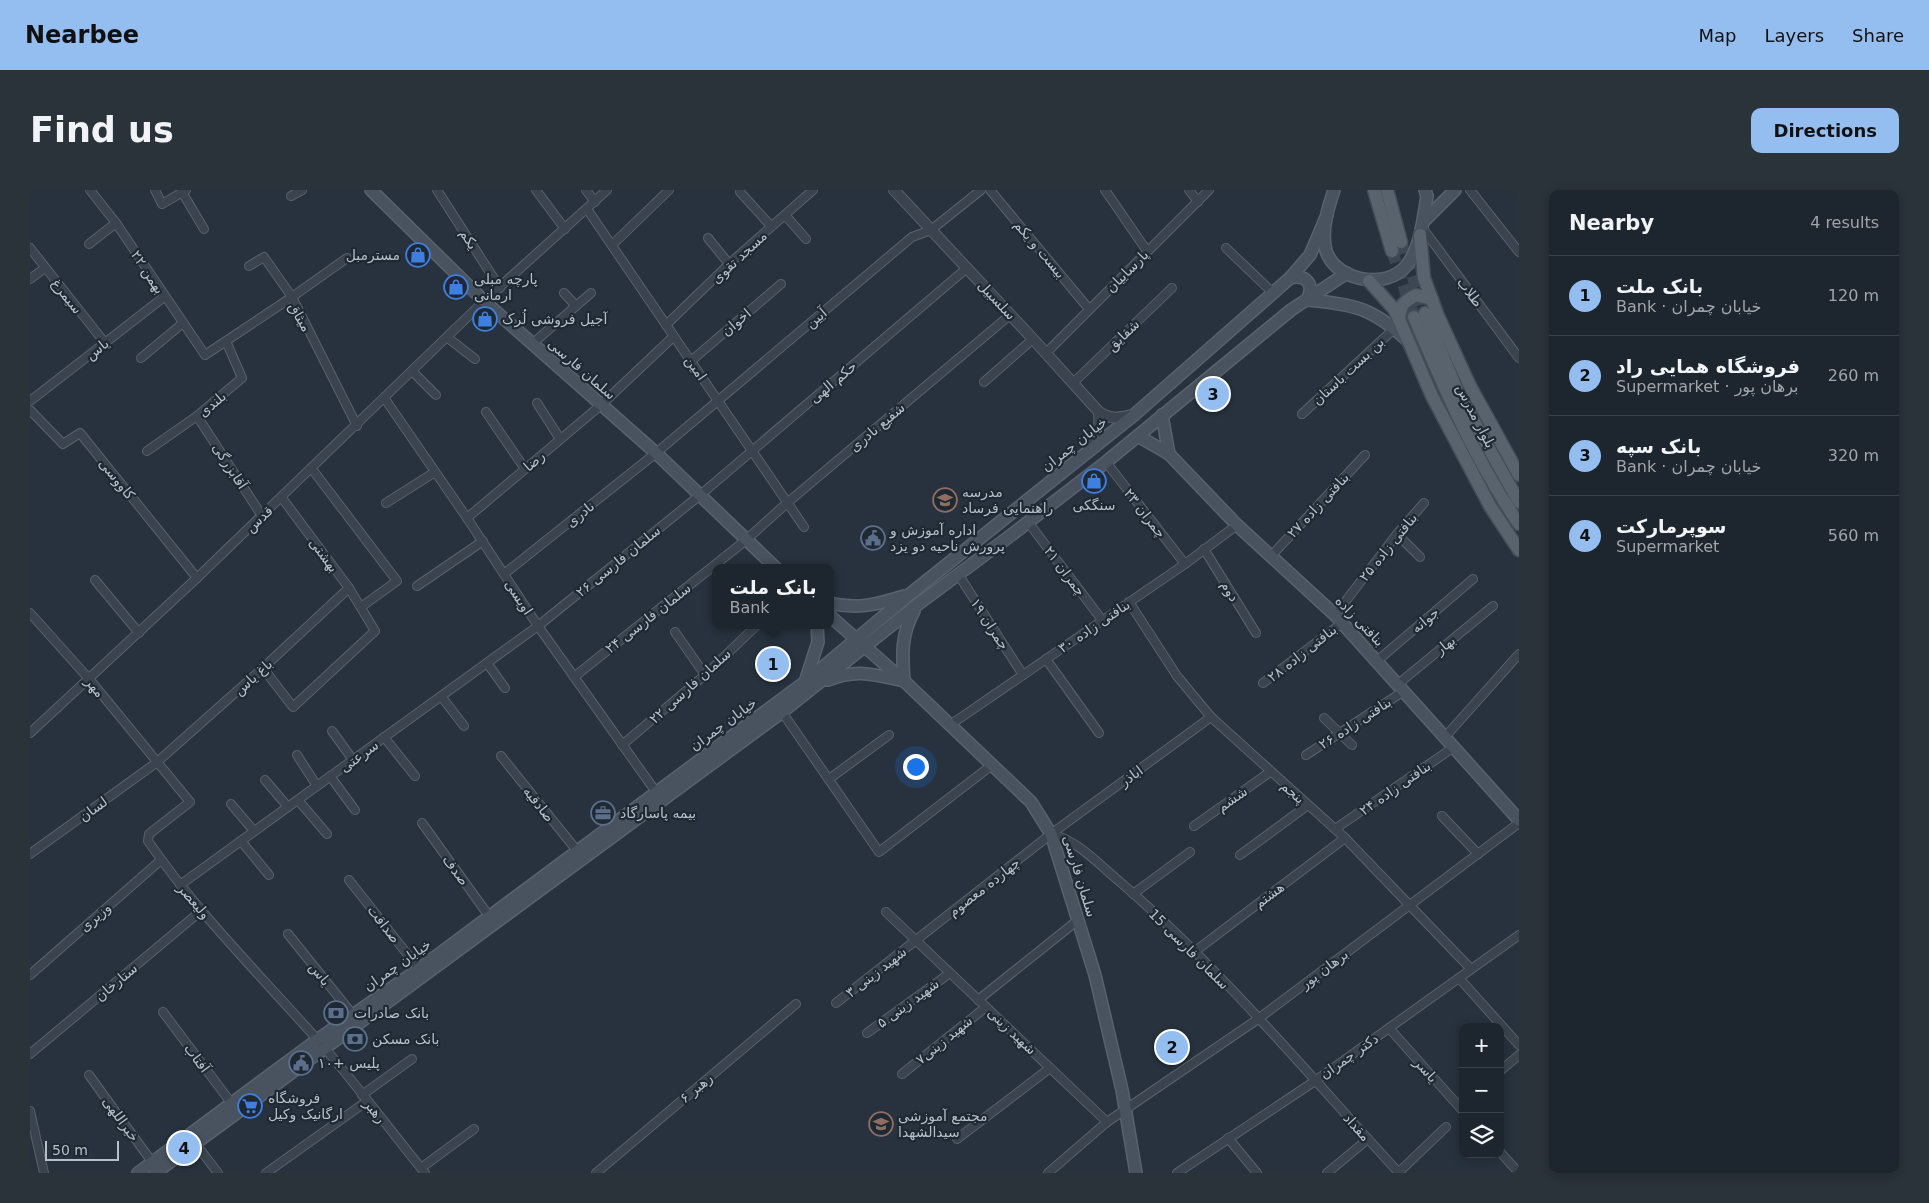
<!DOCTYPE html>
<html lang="en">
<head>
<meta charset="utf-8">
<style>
	body { margin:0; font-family:"DejaVu Sans",Vazirmatn,sans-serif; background:#2a323a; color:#f1f3f6 }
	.controls { position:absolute; right:15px; bottom:15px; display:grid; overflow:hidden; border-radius:10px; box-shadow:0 2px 12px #0003 }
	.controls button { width:45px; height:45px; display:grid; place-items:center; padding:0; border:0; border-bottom:1px solid #3b434a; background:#1d262e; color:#f1f3f6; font:25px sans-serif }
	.scale { position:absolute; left:15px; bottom:12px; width:74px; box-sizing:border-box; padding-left:5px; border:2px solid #b7bfc9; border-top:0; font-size:14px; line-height:18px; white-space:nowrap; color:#b7bfc9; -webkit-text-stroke:4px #1f2933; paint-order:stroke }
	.you { position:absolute; left:885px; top:576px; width:18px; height:18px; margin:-12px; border:4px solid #fff; border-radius:50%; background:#1a73e8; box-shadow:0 0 0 8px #1a73e833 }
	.badge { display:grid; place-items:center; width:32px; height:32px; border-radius:50%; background:#94bdf0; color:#111; font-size:16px; font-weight:700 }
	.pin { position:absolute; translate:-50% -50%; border:2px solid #fff; box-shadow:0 1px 5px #0006 }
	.popup { position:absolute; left:682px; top:374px; width:122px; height:65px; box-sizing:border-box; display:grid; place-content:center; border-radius:10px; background:#1d262e; filter:drop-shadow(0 1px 4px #0005); font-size:16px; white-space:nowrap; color:#a0a5aa }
	.popup b { font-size:19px; color:#f1f3f6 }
	.popup::after { content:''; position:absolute; left:50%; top:100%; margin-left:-10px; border:10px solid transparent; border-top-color:#1d262e }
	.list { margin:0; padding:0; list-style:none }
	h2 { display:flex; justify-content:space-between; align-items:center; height:65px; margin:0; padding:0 20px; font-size:21px }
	h2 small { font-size:16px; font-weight:400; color:#a0a5aa }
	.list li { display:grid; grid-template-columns:32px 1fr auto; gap:15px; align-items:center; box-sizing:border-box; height:80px; padding:0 20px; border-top:1px solid #3b434a }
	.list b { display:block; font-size:19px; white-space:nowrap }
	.list p { margin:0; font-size:16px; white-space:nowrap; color:#a0a5aa }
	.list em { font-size:16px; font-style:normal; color:#a0a5aa }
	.icon { flex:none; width:28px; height:28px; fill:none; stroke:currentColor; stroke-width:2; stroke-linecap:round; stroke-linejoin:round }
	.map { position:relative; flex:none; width:1489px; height:983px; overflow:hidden; border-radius:10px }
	header { display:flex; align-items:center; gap:30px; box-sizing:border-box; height:70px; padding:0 25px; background:#94bdf0; color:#111 }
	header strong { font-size:24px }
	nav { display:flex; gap:28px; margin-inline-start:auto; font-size:18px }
	.intro { display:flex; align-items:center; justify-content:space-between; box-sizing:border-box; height:120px; padding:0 30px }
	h1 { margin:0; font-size:35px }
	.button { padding:12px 22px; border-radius:10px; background:#94bdf0; color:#111; font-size:18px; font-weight:700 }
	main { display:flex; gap:30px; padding:0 30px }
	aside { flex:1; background:#1d262e; border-radius:10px; box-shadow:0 2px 12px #0003 }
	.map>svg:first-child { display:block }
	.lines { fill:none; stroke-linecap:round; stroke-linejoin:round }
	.primary-tunnel { stroke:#3d4753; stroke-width:12; stroke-dasharray:12 6; stroke-linecap:butt }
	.minor-casing { stroke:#58626c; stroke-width:10 }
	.tertiary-casing { stroke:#58626c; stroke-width:12 }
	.secondary-casing { stroke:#58626c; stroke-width:14 }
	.primary-casing { stroke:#444d57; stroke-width:15 }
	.minor { stroke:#3b444e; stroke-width:8 }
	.tertiary { stroke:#3b444e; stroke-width:10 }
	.secondary { stroke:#495360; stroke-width:11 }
	.primary { stroke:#59636e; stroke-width:12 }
	.labels { text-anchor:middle; stroke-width:4.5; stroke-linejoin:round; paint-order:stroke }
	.street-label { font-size:14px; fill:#b7bfc9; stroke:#1f2933 }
	.poi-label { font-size:14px; fill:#b7bfc9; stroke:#1f2933; text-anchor:start }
</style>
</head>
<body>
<header>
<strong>Nearbee</strong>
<nav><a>Map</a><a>Layers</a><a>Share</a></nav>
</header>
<div class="intro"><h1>Find us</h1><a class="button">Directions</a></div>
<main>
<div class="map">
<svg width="1489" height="983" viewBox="0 0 1489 983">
	<rect width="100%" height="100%" fill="#27323e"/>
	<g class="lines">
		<g class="primary-tunnel">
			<polyline points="1371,52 1395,123"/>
			<polyline points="1362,61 1384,127"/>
		</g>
		<g class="minor-casing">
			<g id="minor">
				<polyline points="60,0 86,33 175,165 262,107 317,68"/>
				<polyline points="125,0 132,14 156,0"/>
				<polyline points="407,0 470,98"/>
				<polyline points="506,0 535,39"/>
				<polyline points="556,0 565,12"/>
				<polyline points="960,0 1059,119"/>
				<polyline points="1075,0 1117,61"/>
				<polyline points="1159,0 1168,12"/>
				<polyline points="1440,0 1489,62"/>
				<polyline points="152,2 174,39"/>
				<polyline points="710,2 741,36"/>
				<polyline points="261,6 272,0"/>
				<polyline points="557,19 774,337"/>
				<polyline points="755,25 776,49"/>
				<polyline points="1391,36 1489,168"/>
				<polyline points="678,48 699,74"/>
				<polyline points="59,54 86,33"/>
				<polyline points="582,55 639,0"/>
				<polyline points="0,58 75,153"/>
				<polyline points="1196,58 1243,103"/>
				<polyline points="219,76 234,67 262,107 327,236"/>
				<polyline points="0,89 15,78"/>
				<polyline points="534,103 546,116"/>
				<polyline points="636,135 699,74 783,0"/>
				<polyline points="418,148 445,169"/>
				<polyline points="502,154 561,103"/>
				<polyline points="1016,163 1179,0"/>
				<polyline points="111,168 153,133"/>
				<polyline points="661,171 751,94"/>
				<polyline points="383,182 406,205"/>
				<polyline points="954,192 1003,149"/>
				<polyline points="1043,193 1142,98"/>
				<polyline points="355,209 437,328 508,436 626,602"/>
				<polyline points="0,211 134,107"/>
				<polyline points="507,213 530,249"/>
				<polyline points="0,220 33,254 50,243 167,388"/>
				<polyline points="456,222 495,279"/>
				<polyline points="1272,224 1365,138"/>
				<polyline points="167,226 232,326"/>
				<polyline points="117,261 167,226 212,188 196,151"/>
				<polyline points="1076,272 1155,374"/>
				<polyline points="282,279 367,391 331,417"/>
				<polyline points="356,313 405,282"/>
				<polyline points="437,328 571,215 643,147"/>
				<polyline points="998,332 1072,430"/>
				<polyline points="1367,344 1390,367"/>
				<polyline points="1174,359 1226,443"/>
				<polyline points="1241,366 1335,265"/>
				<polyline points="474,384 626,263 882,47 901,40 951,0"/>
				<polyline points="928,384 993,485"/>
				<polyline points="65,390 109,443"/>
				<polyline points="387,396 453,351"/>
				<polyline points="1099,412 1147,486 1181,527 1315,648 1441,779"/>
				<path d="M0,423L60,490L160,612L119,644L118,651C169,725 234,789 293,856C328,897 361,941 395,983"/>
				<polyline points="1305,425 1367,344 1394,313"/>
				<polyline points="645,442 675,485"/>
				<polyline points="1016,469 1069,543"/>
				<polyline points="1347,471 1443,389"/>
				<polyline points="457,473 475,498"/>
				<polyline points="233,478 263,517 345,441 319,398 252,308"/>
				<polyline points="544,487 716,350 757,313 980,125"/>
				<polyline points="1233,493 1312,433"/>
				<polyline points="1368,494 1463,416"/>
				<polyline points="411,506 434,536"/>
				<polyline points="752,522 849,662 962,575"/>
				<polyline points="1294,528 1322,555"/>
				<polyline points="920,535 1155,374 1207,335"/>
				<polyline points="302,541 323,570"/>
				<polyline points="0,543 167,388 454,111 577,0"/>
				<polyline points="354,547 385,586"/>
				<polyline points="1415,547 1489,464"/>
				<polyline points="592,555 675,485 727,435"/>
				<polyline points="267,565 287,596"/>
				<polyline points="1276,565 1374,501"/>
				<polyline points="471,566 548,662"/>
				<polyline points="300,586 325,620"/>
				<polyline points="799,589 859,545"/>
				<polyline points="235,590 258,617"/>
				<polyline points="268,610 297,644"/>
				<polyline points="201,614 224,641"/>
				<polyline points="1412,626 1448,664"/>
				<polyline points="392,633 459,726"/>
				<polyline points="1164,636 1240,582"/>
				<polyline points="1305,639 1424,557"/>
				<path d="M1021,644C1049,651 1068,674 1089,691C1191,779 1278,884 1369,983"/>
				<polyline points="211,651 239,685"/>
				<polyline points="0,664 126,573 233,478 319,398"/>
				<polyline points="1210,665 1278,615"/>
				<polyline points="319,690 389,779"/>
				<polyline points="150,695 508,436 669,306 937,78"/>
				<polyline points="1103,704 1160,662"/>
				<polyline points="856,722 1077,932"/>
				<polyline points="258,744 323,825"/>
				<polyline points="1164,762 1315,648"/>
				<polyline points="0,785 131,670"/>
				<polyline points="1429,788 1489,855"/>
				<polyline points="948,810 1048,730"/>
				<polyline points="806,813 1021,644 1181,527"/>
				<polyline points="133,822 202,914"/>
				<polyline points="1359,838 1433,921"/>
				<polyline points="837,843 920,783"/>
				<polyline points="0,864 172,720"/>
				<polyline points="1470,881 1489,865"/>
				<polyline points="872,884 956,817"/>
				<polyline points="59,885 122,972"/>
				<polyline points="332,905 382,869"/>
				<polyline points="0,921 14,983"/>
				<polyline points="1198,948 1227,983"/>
				<polyline points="927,949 1020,878"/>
				<polyline points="165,953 188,983"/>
				<polyline points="1470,962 1489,983"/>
				<polyline points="391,978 444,939"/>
				<polyline points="1369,982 1416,937"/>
				<polyline points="236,983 337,911"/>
				<polyline points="566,983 766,814"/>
				<polyline points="1018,983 1077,932 1228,829 1489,633"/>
				<polyline points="1147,983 1285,891 1489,745"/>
				<polyline points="1297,983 1338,949"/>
			</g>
		</g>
		<g class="tertiary-casing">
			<g id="tertiary">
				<path d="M864,0L1003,149L1069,222C1081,230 1089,228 1103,225"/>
				<path d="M1062,256C1070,245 1070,236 1069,222"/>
			</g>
		</g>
		<g class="secondary-casing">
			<g id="secondary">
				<polyline points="341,0 454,111 626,263 746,378"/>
				<path d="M1304,0C1298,18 1292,37 1295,56C1300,90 1356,102 1377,75C1391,56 1393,29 1397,6L1395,0"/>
				<polyline points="1393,32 1425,0"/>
				<path d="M1260,88C1277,84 1285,95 1277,110C1324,114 1343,118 1378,151"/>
				<polyline points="1132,225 1139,264"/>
				<polyline points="1108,246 1139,264 1207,335 1305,425 1489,630"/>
				<path d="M800,413C826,420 849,414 874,406"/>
				<polyline points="800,426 874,491 1001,612 1021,644 1065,785 1092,900 1106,983"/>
				<polyline points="776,489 788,452 787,435"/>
				<path d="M798,490C827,478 845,485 874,491C872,464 871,445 884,421"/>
				<polyline points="108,983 287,850 389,779 775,492 880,404 1104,225 1243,103 1260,88 1280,65 1297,25"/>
				<polyline points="125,983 752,522 887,415 980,346 1076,272 1261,120 1317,83"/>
			</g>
		</g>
		<g class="primary-casing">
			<g id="primary">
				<polyline points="1344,0 1362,61"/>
				<polyline points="1357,0 1371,52"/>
				<polyline points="1390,45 1394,88 1408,126 1440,196 1489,285"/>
				<polyline points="1339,91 1364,119 1369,129 1402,206 1460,316 1489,360"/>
				<polyline points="1395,123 1429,205 1489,312"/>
				<path d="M1384,127C1414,198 1445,270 1489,334"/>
				<path d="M1369,129C1371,114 1373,112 1386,105L1402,109"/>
			</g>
		</g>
		<use href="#minor" class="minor"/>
		<use href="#tertiary" class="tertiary"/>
		<use href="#secondary" class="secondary"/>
		<use href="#primary" class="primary"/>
	</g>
	<defs>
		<g id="shop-ring" transform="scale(1.25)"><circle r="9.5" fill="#1f2933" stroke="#3f7fe0" stroke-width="1.5"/><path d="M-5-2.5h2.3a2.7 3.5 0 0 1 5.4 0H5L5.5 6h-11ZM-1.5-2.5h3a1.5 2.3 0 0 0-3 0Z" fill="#3f7fe0"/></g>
		<g id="school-ring" transform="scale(1.25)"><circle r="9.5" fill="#1f2933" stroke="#8d6e63" stroke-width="1.5"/><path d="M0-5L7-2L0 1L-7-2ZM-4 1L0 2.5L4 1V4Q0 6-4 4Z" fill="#8d6e63"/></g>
		<g id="civic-ring" transform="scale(1.25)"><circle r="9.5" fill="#1f2933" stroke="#5c6f8a" stroke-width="1.5"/><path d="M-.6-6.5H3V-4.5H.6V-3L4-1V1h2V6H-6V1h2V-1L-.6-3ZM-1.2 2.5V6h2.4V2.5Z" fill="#5c6f8a"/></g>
		<g id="office-ring" transform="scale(1.25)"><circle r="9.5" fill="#1f2933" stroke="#5c6f8a" stroke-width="1.5"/><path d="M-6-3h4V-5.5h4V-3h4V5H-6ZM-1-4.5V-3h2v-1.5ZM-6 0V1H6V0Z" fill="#5c6f8a"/></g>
		<g id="bank-ring" transform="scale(1.25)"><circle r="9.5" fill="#1f2933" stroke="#5c6f8a" stroke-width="1.5"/><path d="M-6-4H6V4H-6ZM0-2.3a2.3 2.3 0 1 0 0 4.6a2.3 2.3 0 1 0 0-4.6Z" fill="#5c6f8a"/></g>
		<g id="supermarket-ring" transform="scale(1.25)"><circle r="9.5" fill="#1f2933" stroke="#3f7fe0" stroke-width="1.5"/><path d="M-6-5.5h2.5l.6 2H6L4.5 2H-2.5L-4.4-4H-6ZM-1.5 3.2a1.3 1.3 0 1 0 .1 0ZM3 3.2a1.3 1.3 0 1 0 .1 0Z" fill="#3f7fe0"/></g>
	</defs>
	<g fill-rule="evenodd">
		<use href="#shop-ring" x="388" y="65"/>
		<use href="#shop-ring" x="426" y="97"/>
		<use href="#shop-ring" x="455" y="129"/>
		<use href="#shop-ring" x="1064" y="291"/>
		<use href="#school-ring" x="915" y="310"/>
		<use href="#civic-ring" x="843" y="348"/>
		<use href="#office-ring" x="573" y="623"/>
		<use href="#bank-ring" x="306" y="823"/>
		<use href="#bank-ring" x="325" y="849"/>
		<use href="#civic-ring" x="271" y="873"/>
		<use href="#supermarket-ring" x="220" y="916"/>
		<use href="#school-ring" x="851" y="934"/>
	</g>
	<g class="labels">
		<g class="street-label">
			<text transform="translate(439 49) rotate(58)" y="5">یکم</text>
			<text transform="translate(1010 59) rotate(50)" y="5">بیست و یکم</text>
			<text transform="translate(709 67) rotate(-43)" y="5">مسجد تقوی</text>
			<text transform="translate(1097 81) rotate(-45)" y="5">پارساییان</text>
			<text transform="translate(118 82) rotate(57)" y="5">۲۲ بهمن</text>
			<text transform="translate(1440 102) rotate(53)" y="5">طلاب</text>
			<text transform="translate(37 106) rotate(52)" y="5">سیمرغ</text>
			<text transform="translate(967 110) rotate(47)" y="5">سلسبیل</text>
			<text transform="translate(270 127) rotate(59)" y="5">میثاق</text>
			<text transform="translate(786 128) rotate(-40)" y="5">آیین</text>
			<text transform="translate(706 132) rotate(-40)" y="5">اخوان</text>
			<text transform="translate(1093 145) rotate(-44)" y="5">شقایق</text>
			<text transform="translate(67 159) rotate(-38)" y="5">یاس</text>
			<text transform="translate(666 178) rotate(55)" y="5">امین</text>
			<text transform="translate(552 179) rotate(41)" y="5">سلمان فارسی</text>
			<text transform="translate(1318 181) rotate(-43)" y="5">بن بست باستان</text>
			<text transform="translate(803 192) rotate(-40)" y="5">حکم الهی</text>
			<text transform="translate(182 214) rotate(-40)" y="5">بلندی</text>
			<text transform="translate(1446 226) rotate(63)" y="5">بلوار مدرس</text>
			<text transform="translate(847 237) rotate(-40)" y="5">شفیع نادری</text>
			<text transform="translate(1044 254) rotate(-38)" y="5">خیابان چمران</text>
			<text transform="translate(504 271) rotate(-41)" y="5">رضا</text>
			<text transform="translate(200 276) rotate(57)" y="5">آقابزرگی</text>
			<text transform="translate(87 289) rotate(51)" y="5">کاووسی</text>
			<text transform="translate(1288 315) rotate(-47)" y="5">بنافتی زاده ۲۷</text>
			<text transform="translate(1115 323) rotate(52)" y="5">چمران ۲۳</text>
			<text transform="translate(550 324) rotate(-39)" y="5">نادری</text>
			<text transform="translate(229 329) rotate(-43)" y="5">قدس</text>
			<text transform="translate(1358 357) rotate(-51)" y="5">بنافتی زاده ۲۵</text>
			<text transform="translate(294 365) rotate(53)" y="5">بهشتی</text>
			<text transform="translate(588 371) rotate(-39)" y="5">سلمان فارسی ۲۶</text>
			<text transform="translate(1035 381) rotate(53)" y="5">چمران ۲۱</text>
			<text transform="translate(1200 401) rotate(58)" y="5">دوم</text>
			<text transform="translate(489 407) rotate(57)" y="5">اویسی</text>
			<text transform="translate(618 428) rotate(-38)" y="5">سلمان فارسی ۲۴</text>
			<text transform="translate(1395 430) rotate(-40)" y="5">جوانه</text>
			<text transform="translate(1330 431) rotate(46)" y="5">بنافتی زاده</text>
			<text transform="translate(960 434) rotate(57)" y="5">چمران ۱۹</text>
			<text transform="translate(1064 436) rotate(-34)" y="5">بنافتی زاده ۳۰</text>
			<text transform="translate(1415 455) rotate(-39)" y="5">بهار</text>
			<text transform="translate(1272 463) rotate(-38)" y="5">بنافتی زاده ۲۸</text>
			<text transform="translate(223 487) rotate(-42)" y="5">باغ یاس</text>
			<text transform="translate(660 496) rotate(-42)" y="5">سلمان فارسی ۲۲</text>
			<text transform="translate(65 497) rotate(50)" y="5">مهر</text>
			<text transform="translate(1325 533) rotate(-33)" y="5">بنافتی زاده ۲۶</text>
			<text transform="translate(693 534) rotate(-36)" y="5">خیابان چمران</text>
			<text transform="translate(329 566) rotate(-36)" y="5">سرعتی</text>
			<text transform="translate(1101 586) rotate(-36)" y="5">اباذر</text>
			<text transform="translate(1365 598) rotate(-35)" y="5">بنافتی زاده ۲۴</text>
			<text transform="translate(1263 602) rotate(41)" y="5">پنجم</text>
			<text transform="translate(1202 609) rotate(-35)" y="5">ششم</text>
			<text transform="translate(509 614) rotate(52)" y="5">صادقیه</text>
			<text transform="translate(63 619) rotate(-36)" y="5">لسان</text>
			<text transform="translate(426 680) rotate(54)" y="5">صدف</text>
			<text transform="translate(1050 686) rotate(73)" y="5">سلمان فارسی</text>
			<text transform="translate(954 697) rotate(-38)" y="5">چهارده معصوم</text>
			<text transform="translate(1239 705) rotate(-37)" y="5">هشتم</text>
			<text transform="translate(164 711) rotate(49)" y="5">ولیعصر</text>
			<text transform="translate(65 727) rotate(-41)" y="5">وزیری</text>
			<text transform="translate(354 734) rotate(52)" y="5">صداقت</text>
			<text transform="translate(1159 759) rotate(45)" y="5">سلمان فارسی 15</text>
			<text transform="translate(367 775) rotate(-35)" y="5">خیابان چمران</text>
			<text transform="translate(1294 779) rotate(-37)" y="5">برهان پور</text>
			<text transform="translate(846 782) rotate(-38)" y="5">شهید زینی ۳</text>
			<text transform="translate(290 784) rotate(51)" y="5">یاس</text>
			<text transform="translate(86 792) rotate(-40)" y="5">ستارخان</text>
			<text transform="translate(878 813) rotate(-36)" y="5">شهید زینی ۵</text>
			<text transform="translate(982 841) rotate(43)" y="5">شهید زینی</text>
			<text transform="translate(914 850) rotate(-39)" y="5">شهید زینی۷</text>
			<text transform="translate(1319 866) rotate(-35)" y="5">دکتر چمران</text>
			<text transform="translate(167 868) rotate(53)" y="5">آفتاب</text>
			<text transform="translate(1396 880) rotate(48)" y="5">یاسر</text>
			<text transform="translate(666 898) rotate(-40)" y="5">رهبر ۶</text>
			<text transform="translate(345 921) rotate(51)" y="5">رهبر</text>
			<text transform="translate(91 929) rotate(54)" y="5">خیراللهی</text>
			<text transform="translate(1327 937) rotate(48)" y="5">مقداد</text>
		</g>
		<g class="poi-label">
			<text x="370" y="70" text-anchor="end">مسترمبل</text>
			<text x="444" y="94">پارچه مبلی<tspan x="444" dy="16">ارمانی</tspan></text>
			<text x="472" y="134">آجیل فروشی لُرک</text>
			<text x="932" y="307">مدرسه<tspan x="932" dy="16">راهنمایی فرساد</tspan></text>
			<text x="1064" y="320" text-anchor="middle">سنگکی</text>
			<text x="860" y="345">اداره آموزش و<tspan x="860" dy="16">پرورش ناحیه دو یزد</tspan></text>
			<text x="590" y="628">بیمه پاسارگاد</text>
			<text x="324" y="828">بانک صادرات</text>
			<text x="342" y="854">بانک مسکن</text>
			<text x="288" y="878">پلیس +۱۰</text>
			<text x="238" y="913">فروشگاه<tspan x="238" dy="16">ارگانیک وکیل</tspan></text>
			<text x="868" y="931">مجتمع آموزشی<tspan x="868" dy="16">سیدالشهدا</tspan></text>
		</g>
	</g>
</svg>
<div class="controls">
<button>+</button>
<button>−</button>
<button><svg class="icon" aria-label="layers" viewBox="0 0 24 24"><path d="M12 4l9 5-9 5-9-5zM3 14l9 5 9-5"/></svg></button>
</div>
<div class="scale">50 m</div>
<div class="you"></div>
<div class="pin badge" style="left:743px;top:474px">1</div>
<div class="popup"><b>بانک ملت</b>Bank</div>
<div class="pin badge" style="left:1142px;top:857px">2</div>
<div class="pin badge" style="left:1183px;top:204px">3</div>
<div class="pin badge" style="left:154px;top:958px">4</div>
</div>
<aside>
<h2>Nearby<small>4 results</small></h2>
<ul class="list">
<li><span class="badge">1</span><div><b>بانک ملت</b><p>Bank · خیابان چمران</p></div><em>120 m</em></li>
<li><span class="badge">2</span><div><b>فروشگاه همایی راد</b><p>Supermarket · برهان پور</p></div><em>260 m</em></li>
<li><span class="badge">3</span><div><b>بانک سپه</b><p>Bank · خیابان چمران</p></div><em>320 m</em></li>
<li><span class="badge">4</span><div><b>سوپرمارکت</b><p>Supermarket</p></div><em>560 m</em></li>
</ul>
</aside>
</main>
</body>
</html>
